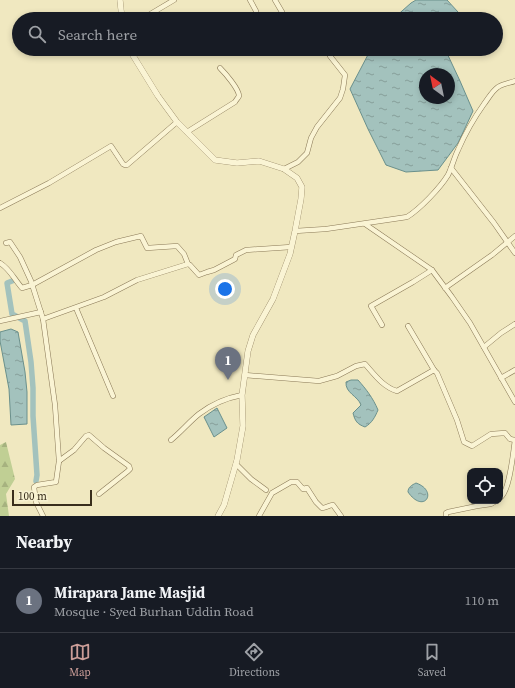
<!DOCTYPE html>
<html lang="en">
<head>
<meta charset="utf-8">
<style>
	body { margin:0; font-family:"Source Serif 4",serif; background:#20242c; color:#f1f3f6 }
	.controls { position:absolute; right:12px; bottom:12px; display:grid; overflow:hidden; border-radius:8px; box-shadow:0 2px 6px #0003 }
	.controls button { width:36px; height:36px; display:grid; place-items:center; padding:0; border:0; border-bottom:1px solid #363941; background:#171b24; color:#f1f3f6; font:20px sans-serif }
	.compass { position:absolute; left:419px; top:68px; width:36px; height:36px; border-radius:50%; background:#171b24; box-shadow:0 2px 6px #0003; rotate:327deg }
	.scale { position:absolute; left:12px; bottom:10px; width:80px; box-sizing:border-box; padding-left:4px; border:2px solid #392e1c; border-top:0; font-size:11px; line-height:14px; white-space:nowrap; color:#392e1c; -webkit-text-stroke:3px #f7f1d0; paint-order:stroke }
	.you { position:absolute; left:225px; top:289px; width:14px; height:14px; margin:-10px; border:3px solid #fff; border-radius:50%; background:#1a73e8; box-shadow:0 0 0 6px #1a73e833 }
	.badge { display:grid; place-items:center; width:26px; height:26px; border-radius:50%; background:#cb9d98; color:#fff; font-size:13px; font-weight:700 }
	.pin { position:absolute; translate:-50% -33px; filter:drop-shadow(0 1px 2px #0008) }
	.pin::after { content:''; position:absolute; top:21px; width:14px; height:12px; background:inherit; clip-path:polygon(0 0,100% 0,50% 100%) }
	.list { margin:0; padding:0; list-style:none }
	h2 { display:flex; justify-content:space-between; align-items:center; height:52px; margin:0; padding:0 16px; font-size:17px }
	h2 small { font-size:13px; font-weight:400; color:#9ea1a6 }
	.list li { display:grid; grid-template-columns:26px 1fr auto; gap:12px; align-items:center; box-sizing:border-box; height:64px; padding:0 16px; border-top:1px solid #363941 }
	.list b { display:block; font-size:15px; white-space:nowrap }
	.list p { margin:0; font-size:13px; white-space:nowrap; color:#9ea1a6 }
	.list em { font-size:13px; font-style:normal; color:#9ea1a6 }
	.icon { flex:none; width:22px; height:22px; fill:none; stroke:currentColor; stroke-width:2; stroke-linecap:round; stroke-linejoin:round }
	.map { position:relative; flex:none; width:515px; height:516px; overflow:hidden }
	.search { position:absolute; background:#171b24; box-shadow:0 2px 6px #0003; left:12px; right:12px; top:12px; height:44px; display:flex; align-items:center; gap:10px; box-sizing:border-box; padding:0 14px; border-radius:22px; color:#9ea1a6; font-size:15px }
	.sheet { height:116px; background:#171b24 }
	nav { display:flex; justify-content:space-around; align-items:center; box-sizing:border-box; height:56px; border-top:1px solid #363941; background:#171b24; font-size:11px; color:#9ea1a6 }
	nav a { display:grid; justify-items:center; gap:2px }
	nav .on { color:#cb9d98 }
	.map>svg:first-child { display:block }
	.forest { fill:url(#forest-firs) }
	.water { fill:url(#water-ripples); stroke:#6a908c; fill-rule:evenodd }
	.lines { fill:none; stroke-linecap:round; stroke-linejoin:round }
	.canal { stroke:#a3c2bd; stroke-width:5.5 }
	.minor-casing { stroke:#8a7957; stroke-width:5.5 }
	.tertiary-casing { stroke:#8a7957; stroke-width:6 }
	.minor { stroke:#faf4d4; stroke-width:4.5 }
	.tertiary { stroke:#faf4d4; stroke-width:5.5 }
</style>
</head>
<body>
<div class="map">
<svg width="515" height="516" viewBox="0 0 515 516">
	<defs>
		<pattern id="forest-firs" width="22" height="20" patternUnits="userSpaceOnUse"><rect width="22" height="20" fill="#c0cf94"/><path d="M5 1l3.5 6h-7zM16 11l3.5 6h-7z" fill="#a6b27f"/></pattern>
		<pattern id="water-ripples" width="26" height="14" patternUnits="userSpaceOnUse"><rect width="26" height="14" fill="#a3c2bd"/><path d="M2 4q2-2 4 0t4 0M15 11q2-2 4 0t4 0" fill="none" stroke="#869e99"/></pattern>
	</defs>
	<rect width="100%" height="100%" fill="#f0e8c0"/>
	<polygon class="forest" points="6,442 15,479 6,494 9,516 0,516 0,445"/>
	<g class="water">
		<polygon points="416,0 447,0 458,12 448,19 393,19 411,3"/>
		<path d="M371,49H445L460,81L473,111L458,143L438,170L406,172L386,165L368,129L350,89ZM425,74H449V98H425Z"/>
		<polygon points="11,329 18,332 25,372 27,392 27,424 11,425 9,389 0,341 0,332"/>
		<path d="M351,380H358C366,389 373,398 378,410C375,417 372,423 365,427C357,424 355,421 353,413L361,405C358,396 345,393 346,382Z"/>
		<polygon points="217,408 227,428 214,437 204,417"/>
		<path d="M416,483C439,491 424,515 408,492C408,487 412,485 416,483Z"/>
	</g>
	<g class="lines">
		<polyline class="canal" points="12,281 7,283 12,314 25,321 31,362 33,388 33,416 37,475 36,481"/>
		<g class="minor-casing">
			<g id="minor">
				<polyline points="250,0 256,11"/>
				<polyline points="275,0 282,12"/>
				<polyline points="142,19 174,0"/>
				<path d="M187,132L235,102C236,100 238,98 239,96C239,89 225,73 220,68"/>
				<polyline points="451,168 494,223 515,253"/>
				<polyline points="284,169 298,162 307,153 311,138 317,127 340,98 343,89 345,75 330,56"/>
				<polyline points="0,208 49,183 111,146 123,164 125,165 127,165 177,122"/>
				<polyline points="365,224 432,270 452,297 470,323 515,402"/>
				<path d="M295,231L326,229L407,217C420,209 440,188 448,175C452,167 454,158 458,150C465,134 474,118 484,104C488,99 492,91 498,87C503,84 509,83 515,81"/>
				<polyline points="6,243 10,242 20,257 31,281 43,319 55,405 59,461 56,482 37,485 34,487 36,502 43,516"/>
				<path d="M0,263C10,269 14,279 22,288L32,285L96,250L116,242L141,236L147,248L177,246L184,254L188,264"/>
				<polyline points="445,288 492,255 515,236"/>
				<polyline points="76,308 113,396"/>
				<polyline points="43,319 104,297 137,280 188,264 190,265 199,275 207,272 214,270 235,259 236,255 246,250 291,247"/>
				<polyline points="0,321 41,312"/>
				<polyline points="382,325 371,306 413,282 432,270"/>
				<polyline points="408,326 434,370"/>
				<polyline points="484,347 501,333 515,324"/>
				<path d="M245,375L319,381L337,376L356,366L365,364C374,374 383,387 397,391L434,370L437,373L457,420L464,442L472,446L491,434L505,433L510,439L515,440"/>
				<polyline points="501,378 515,370"/>
				<path d="M171,440C181,432 189,422 199,414C212,404 226,398 242,395"/>
				<polyline points="59,461 74,450 86,436 89,435 104,448 129,466 130,469 128,471 99,494"/>
				<polyline points="236,464 251,479 266,490"/>
				<path d="M500,498C510,491 513,453 515,440"/>
				<path d="M259,516L272,493L291,482H297L303,489L307,488L316,502L322,508C326,508 329,505 333,505L341,516"/>
				<polyline points="446,516 446,513 448,512 477,506 491,504 496,501"/>
			</g>
		</g>
		<g class="tertiary-casing">
			<g id="tertiary">
				<polyline points="120,0 122,19"/>
				<polyline points="129,49 158,96 177,122 215,160 237,163 259,161 284,169 297,178 302,187 301,199 295,231 290,254 273,299 253,335 248,351 242,395 243,426 237,460 224,505 218,516"/>
			</g>
		</g>
		<use href="#minor" class="minor"/>
		<use href="#tertiary" class="tertiary"/>
	</g>
</svg>
<div class="controls">
<button><svg class="icon" aria-label="locate" viewBox="0 0 24 24"><circle cx="12" cy="12" r="6"/><path d="M12 2v4M12 18v4M2 12h4M18 12h4"/></svg></button>
</div>
<svg class="compass" viewBox="-18 -18 36 36"><path d="M0-13l5 13h-10z" fill="#e53935"/><path d="M0 13l5-13h-10z" fill="#9ea1a6"/></svg>
<div class="scale">100 m</div>
<div class="you"></div>
<div class="pin badge" style="left:228px;top:380px;background:#6b7280">1</div>
<div class="search"><svg class="icon" aria-label="search" viewBox="0 0 24 24"><circle cx="10" cy="10" r="6"/><path d="M15 15l6 6"/></svg>Search here</div>
</div>
<section class="sheet">
<h2>Nearby<small></small></h2>
<ul class="list">
<li><span class="badge" style="background:#6b7280">1</span><div><b>Mirapara Jame Masjid</b><p>Mosque · Syed Burhan Uddin Road</p></div><em>110 m</em></li>
</ul>
</section>
<nav>
<a class="on"><svg class="icon" aria-label="map" viewBox="0 0 24 24"><path d="M3 6l6-2 6 2 6-2v14l-6 2-6-2-6 2zM9 4v14M15 6v14"/></svg>Map</a>
<a><svg class="icon" aria-label="directions" viewBox="0 0 24 24"><path d="M12 3l9 9-9 9-9-9zM9 14v-3h6M13 9l2 2-2 2"/></svg>Directions</a>
<a><svg class="icon" aria-label="saved" viewBox="0 0 24 24"><path d="M7 4h10v16l-5-4-5 4z"/></svg>Saved</a>
</nav>
</body>
</html>
